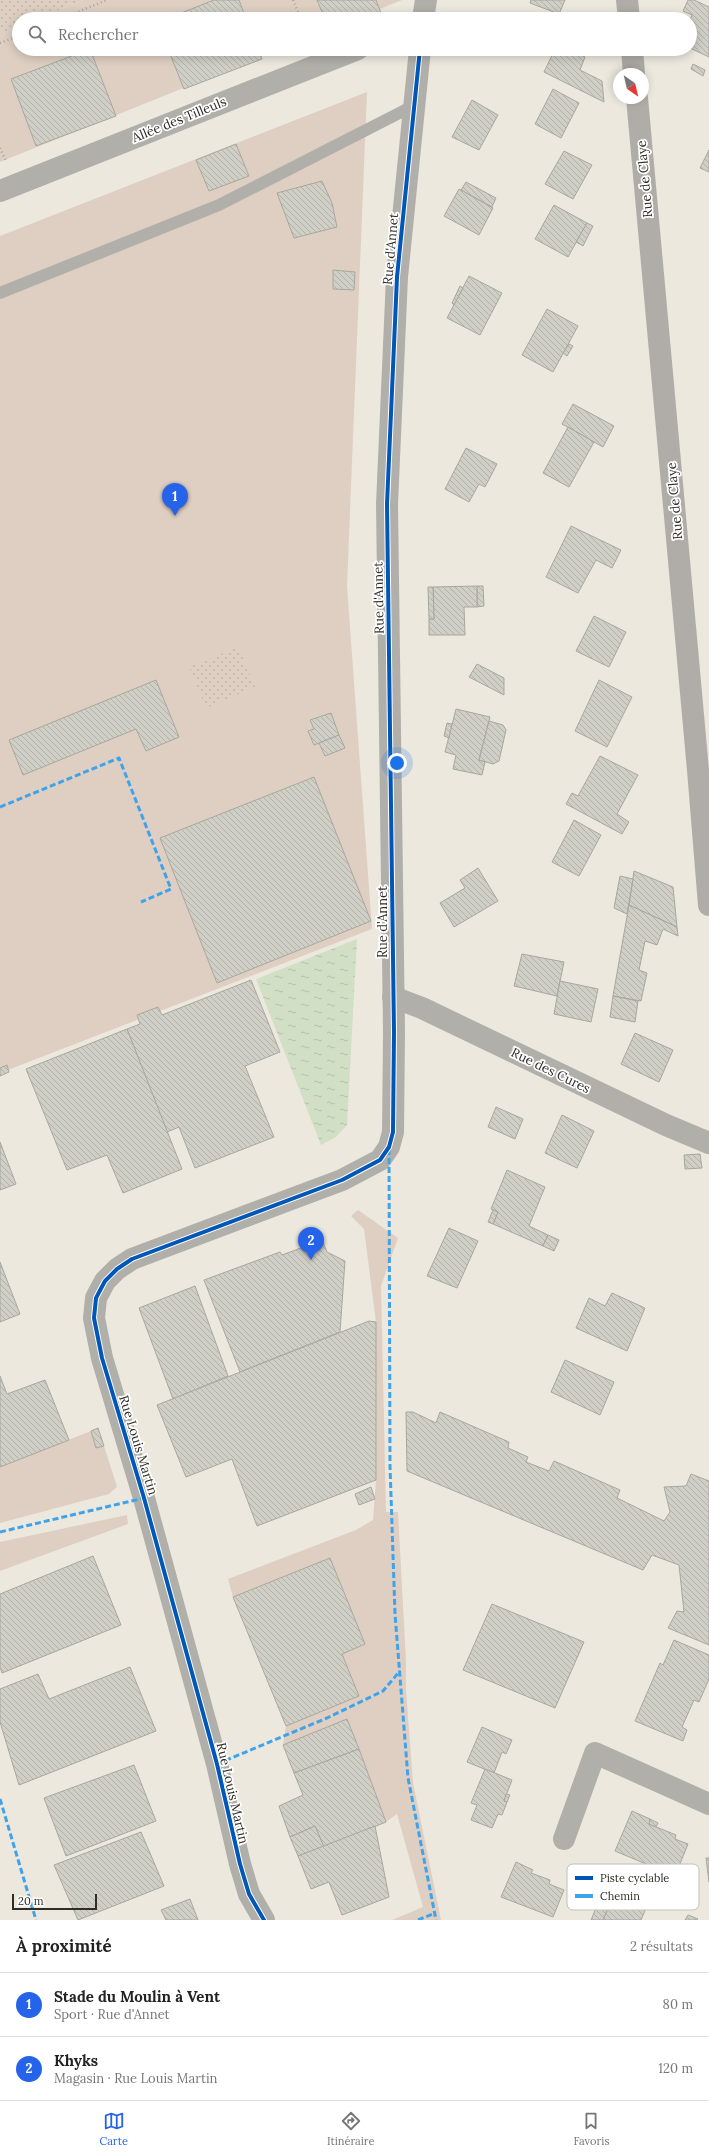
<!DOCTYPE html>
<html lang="fr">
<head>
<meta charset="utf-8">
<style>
	body { margin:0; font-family:Lora,serif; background:#f6f6f6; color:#222 }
	.compass { position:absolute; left:613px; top:68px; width:36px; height:36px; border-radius:50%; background:#fff; box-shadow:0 2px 10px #0003; rotate:146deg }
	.scale { position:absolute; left:12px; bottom:10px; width:85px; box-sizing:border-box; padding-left:4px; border:2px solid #302d26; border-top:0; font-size:11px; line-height:14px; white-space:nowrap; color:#302d26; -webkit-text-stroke:3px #fff; paint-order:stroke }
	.you { position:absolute; left:397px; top:763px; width:14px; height:14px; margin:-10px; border:3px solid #fff; border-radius:50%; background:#1a73e8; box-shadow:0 0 0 6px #1a73e833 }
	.badge { display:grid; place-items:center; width:26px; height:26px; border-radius:50%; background:#2563eb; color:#fff; font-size:13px; font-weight:700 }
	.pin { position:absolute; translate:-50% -33px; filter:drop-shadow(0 1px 2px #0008) }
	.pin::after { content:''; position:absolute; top:21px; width:14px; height:12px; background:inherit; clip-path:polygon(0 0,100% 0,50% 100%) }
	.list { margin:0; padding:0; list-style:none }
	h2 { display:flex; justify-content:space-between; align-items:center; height:52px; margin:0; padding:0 16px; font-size:17px }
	h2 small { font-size:13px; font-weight:400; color:#767676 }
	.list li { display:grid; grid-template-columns:26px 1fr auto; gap:12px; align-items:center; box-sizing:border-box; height:64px; padding:0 16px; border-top:1px solid #e0e0e0 }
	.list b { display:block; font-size:15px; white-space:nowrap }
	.list p { margin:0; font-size:13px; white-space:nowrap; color:#767676 }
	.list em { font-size:13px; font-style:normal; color:#767676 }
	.icon { flex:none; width:22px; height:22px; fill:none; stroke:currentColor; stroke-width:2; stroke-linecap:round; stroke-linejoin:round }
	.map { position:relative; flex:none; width:709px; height:1920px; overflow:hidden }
	.search { position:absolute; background:#fff; box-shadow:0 2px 10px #0003; left:12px; right:12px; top:12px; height:44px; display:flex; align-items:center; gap:10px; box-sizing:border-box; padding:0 14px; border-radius:22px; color:#767676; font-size:15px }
	.sheet { height:180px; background:#fff }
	nav { display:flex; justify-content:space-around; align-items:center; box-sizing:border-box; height:56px; border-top:1px solid #e0e0e0; background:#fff; font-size:11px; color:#767676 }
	nav a { display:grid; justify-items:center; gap:2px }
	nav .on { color:#2563eb }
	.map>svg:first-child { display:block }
	.green { fill:#decfc2 }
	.park { fill:url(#park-dots) }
	.water { fill:url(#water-ripples) }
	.building { fill:url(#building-back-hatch); stroke:#a8a79f }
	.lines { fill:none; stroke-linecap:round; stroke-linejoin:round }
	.path { stroke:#aaa7a3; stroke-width:2.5; stroke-dasharray:1 3; stroke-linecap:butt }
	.lane { stroke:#b1afaa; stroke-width:12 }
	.street { stroke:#b1afaa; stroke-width:22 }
	.secondary { stroke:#b0ada8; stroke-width:22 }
	.quiet { stroke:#3ea3eb; stroke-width:3; stroke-dasharray:6 3; stroke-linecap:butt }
	.cycleway-casing { stroke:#fff; stroke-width:6 }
	.cycleway { stroke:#0057b8; stroke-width:4 }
	.labels { text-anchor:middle; stroke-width:3.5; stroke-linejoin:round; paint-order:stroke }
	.street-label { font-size:13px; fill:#302d26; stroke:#fff }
	.key { fill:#fff; stroke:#c1c0be; stroke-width:1 }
	.key-label { font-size:11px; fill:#302d26 }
</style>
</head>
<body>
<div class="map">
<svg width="709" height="1920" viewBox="0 0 709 1920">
	<defs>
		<pattern id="park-dots" width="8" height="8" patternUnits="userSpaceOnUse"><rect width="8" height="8" fill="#decfc2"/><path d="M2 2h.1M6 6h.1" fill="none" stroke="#bfb2a7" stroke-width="1.8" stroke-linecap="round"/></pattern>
		<pattern id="water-ripples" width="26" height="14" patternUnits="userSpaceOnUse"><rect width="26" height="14" fill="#d1dfc5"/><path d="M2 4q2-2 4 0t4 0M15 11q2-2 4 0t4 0" fill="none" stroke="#b4c0a9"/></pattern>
		<pattern id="building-back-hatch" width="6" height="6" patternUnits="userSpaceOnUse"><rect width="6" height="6" fill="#d0cfc6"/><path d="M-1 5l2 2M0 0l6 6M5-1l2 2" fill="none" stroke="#b3b2aa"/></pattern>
	</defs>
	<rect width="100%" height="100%" fill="#ece8de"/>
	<g class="green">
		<polygon points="83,0 402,0 355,19 37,19"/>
		<polygon points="19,26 19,49 280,49 0,162 0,34"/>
		<polygon points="367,92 347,586 372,929 0,1073 0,236"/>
		<polygon points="358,1210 398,1238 381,1286 386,1512 398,1512 406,1661 406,1690 413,1783 441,1920 392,1920 423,1907 397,1814 386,1822 347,1719 283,1745 286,1726 359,1696 342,1654 365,1644 330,1558 233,1597 228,1579 356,1530 373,1520 376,1480 376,1322 364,1229 351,1216"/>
		<polygon points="91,1431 96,1448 104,1446 117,1487 109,1494 0,1523 0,1467"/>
		<polygon points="127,1515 128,1524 0,1571 0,1542"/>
	</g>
	<g class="park">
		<polygon points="0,0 83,0 37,19 19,19 19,26 0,34"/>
		<polygon points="239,647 255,687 206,708 189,667"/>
	</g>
	<polygon class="water" points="357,939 347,1125 336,1137 321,1145 256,979"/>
	<g class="building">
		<polygon points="214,0 239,0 246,19 166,19"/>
		<polygon points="317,0 376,0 381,13 364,19 325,19"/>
		<polygon points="531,0 565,0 559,14 530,3"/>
		<polygon points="688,0 694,0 709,7 709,57 690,48 690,20 692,15 683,11"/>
		<polygon points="90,49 116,116 36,146 11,79"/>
		<polygon points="168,49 258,49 262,59 184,89"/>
		<polygon points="555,49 569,49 585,57 580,70 602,81 604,102 544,72"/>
		<polygon points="693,64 705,70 703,76 691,69"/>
		<polygon points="553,89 579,103 561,138 535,124"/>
		<polygon points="472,100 498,115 479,150 452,137"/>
		<polygon points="236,144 249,176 209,191 196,160"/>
		<polygon points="709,150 709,172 700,168"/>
		<polygon points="564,151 592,165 573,199 545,184"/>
		<polygon points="322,181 332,203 337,227 294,238 277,193"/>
		<polygon points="466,182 496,198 492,207 461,190"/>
		<polygon points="459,189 493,208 479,235 444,216"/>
		<polygon points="554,205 587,223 568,257 535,239"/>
		<polygon points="587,223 593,226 583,246 576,242"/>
		<polygon points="333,270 355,272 354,290 333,289"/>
		<polygon points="469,276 502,293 480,335 447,318"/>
		<polygon points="460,286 463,288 454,305 452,303"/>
		<polygon points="547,309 578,326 553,372 522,355"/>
		<polygon points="569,344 573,346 567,356 563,353"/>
		<polygon points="573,404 614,426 603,447 562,424"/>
		<polygon points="568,427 594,442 569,487 543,473"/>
		<polygon points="466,448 497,464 485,487 479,484 469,502 445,489"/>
		<polygon points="571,526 621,550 612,568 596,560 578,593 546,577"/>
		<polygon points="477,586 483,586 484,606 477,607"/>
		<polygon points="477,586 477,607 464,607 465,635 429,635 429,619 434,619 433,587"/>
		<polygon points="428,587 433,587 434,619 429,619"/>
		<polygon points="594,616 626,632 609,667 576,651"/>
		<polygon points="477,664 504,678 504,695 469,677"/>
		<polygon points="156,680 179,737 146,751 136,729 23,775 9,740"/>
		<polygon points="599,680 632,697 607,747 575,731"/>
		<polygon points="456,709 490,717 479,760 485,762 482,775 453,769 456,755 445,752"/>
		<polygon points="331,713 339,735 314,745 308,731 314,729 310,720"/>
		<polygon points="489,721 503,725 506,730 499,761 493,764 479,760"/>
		<polygon points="447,723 452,724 449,738 444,736"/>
		<polygon points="339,735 345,748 325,756 319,743"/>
		<polygon points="600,756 638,775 617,814 629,822 622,834 566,804 572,793 578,796"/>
		<polygon points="314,777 371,921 217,983 160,838"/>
		<polygon points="574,820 601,835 579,876 552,862"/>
		<polygon points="478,868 498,901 454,927 440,903 465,888 460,880"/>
		<polygon points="634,871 673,887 677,927 629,905"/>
		<polygon points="620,876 633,879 627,914 614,908"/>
		<polygon points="629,905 677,927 678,936 663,929 657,945 645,941 639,970 647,973 641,1001 613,996"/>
		<polygon points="522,954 564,962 557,996 514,986"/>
		<polygon points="251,980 280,1052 245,1066 274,1137 195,1168 179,1127 167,1132 127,1029 140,1024 137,1015 158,1007 162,1015"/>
		<polygon points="560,981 598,989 591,1022 554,1014"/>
		<polygon points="613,996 638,1001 635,1022 610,1017"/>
		<polygon points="127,1029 182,1169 123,1193 107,1155 67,1170 26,1069"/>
		<polygon points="635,1033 673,1050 659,1082 621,1064"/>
		<polygon points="7,1065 9,1072 0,1076 0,1068"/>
		<polygon points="496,1107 523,1119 515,1139 488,1127"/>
		<polygon points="562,1115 594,1131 577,1168 545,1153"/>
		<polygon points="0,1142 16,1184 0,1190"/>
		<polygon points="700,1154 702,1168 685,1169 684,1155"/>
		<polygon points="507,1170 545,1187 529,1226 548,1235 543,1246 493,1224 498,1212 491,1209"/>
		<polygon points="493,1210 498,1212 493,1224 488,1222"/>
		<polygon points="449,1228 478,1241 457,1288 427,1276"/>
		<polygon points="548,1235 559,1240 554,1251 543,1246"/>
		<polygon points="322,1240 327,1252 345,1261 340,1332 240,1372 204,1280 280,1252 282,1255"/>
		<polygon points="0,1262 20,1314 0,1322"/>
		<polygon points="195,1286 228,1376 173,1399 139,1308"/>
		<polygon points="612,1293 645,1308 627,1351 576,1328 589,1298 605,1306"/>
		<polygon points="369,1321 376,1322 376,1480 257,1526 232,1459 186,1477 157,1405"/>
		<polygon points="565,1360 614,1382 600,1415 551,1392"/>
		<polygon points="0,1376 7,1394 45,1380 69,1440 0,1467"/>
		<polygon points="406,1412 413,1412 436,1423 440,1412 509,1442 508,1448 528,1457 526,1462 549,1471 554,1461 620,1490 617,1498 664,1521 670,1512 664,1487 686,1486 691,1474 709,1481 709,1645 668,1628 677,1611 684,1612 679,1565 652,1555 643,1570 407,1471"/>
		<polygon points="98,1428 104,1446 96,1448 91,1431"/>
		<polygon points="371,1487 375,1499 359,1505 355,1494"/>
		<polygon points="93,1556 121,1625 2,1673 0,1667 0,1594"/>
		<polygon points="330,1558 365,1644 342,1654 359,1696 286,1726 233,1597"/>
		<polygon points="492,1604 584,1642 555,1708 463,1670"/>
		<polygon points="674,1640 709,1655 709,1679 699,1702 694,1700 682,1727 687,1730 683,1741 635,1721 660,1663 663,1665"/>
		<polygon points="130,1667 156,1731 19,1785 0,1722 0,1689 38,1674 49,1699"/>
		<polygon points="347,1719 359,1749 294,1773 283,1745"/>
		<polygon points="482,1727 512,1740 506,1754 502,1752 494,1773 467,1762"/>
		<polygon points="359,1749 386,1822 324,1847 315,1826 290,1837 279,1806 303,1795 294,1773"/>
		<polygon points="134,1765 156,1821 66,1856 44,1798"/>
		<polygon points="485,1769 512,1780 504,1801 507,1802 502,1815 498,1814 492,1828 471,1820 477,1805 471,1803"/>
		<polygon points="506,1794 510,1795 507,1802 504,1801"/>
		<polygon points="632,1811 650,1819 649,1824 676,1835 675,1839 688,1844 675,1876 615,1851"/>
		<polygon points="650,1819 658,1823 656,1827 649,1824"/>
		<polygon points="315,1826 324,1847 298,1856 290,1837"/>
		<polygon points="375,1826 389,1897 342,1915 329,1882 311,1889 298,1856"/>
		<polygon points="141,1832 164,1886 78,1920 54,1865"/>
		<polygon points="706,1858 709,1858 709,1882"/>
		<polygon points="516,1862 533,1870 531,1873 550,1880 549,1884 564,1890 553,1917 501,1897"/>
		<polygon points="618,1886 650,1899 641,1920 603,1920"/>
		<polygon points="190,1899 198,1920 166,1920 161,1910"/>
		<polygon points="599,1901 609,1905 603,1920 591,1920"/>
		<polygon points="688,1915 698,1919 697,1920 685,1920"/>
	</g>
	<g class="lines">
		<g class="path">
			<polyline points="293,0 301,19"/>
			<polyline points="60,19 107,0"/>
			<polyline points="0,43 19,36"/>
			<polyline points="0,148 6,161"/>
		</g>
		<polyline class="lane" points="0,293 219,205 415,105"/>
		<g class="street">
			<polyline points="423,19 426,0"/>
			<polyline points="0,191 358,49"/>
			<polyline points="393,997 422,1008 666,1125 709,1143"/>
			<polyline points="564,1839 595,1753 709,1804"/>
			<polyline points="264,1920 249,1894 240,1864 217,1764 144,1498 102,1358 94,1318 96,1298 105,1281 117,1269 132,1259 342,1180 380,1160 389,1147 393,1132 394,1032 387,504 397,277 420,49"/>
		</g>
		<g class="secondary">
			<polyline points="627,0 629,19"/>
			<polyline points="632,49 634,74"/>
			<polyline points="637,98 698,770 709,905"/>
		</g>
		<g class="quiet">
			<polyline points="0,807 119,758 171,889 141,902"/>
			<polyline points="389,1149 390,1466 395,1614 408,1778 436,1920"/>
			<polyline points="0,1532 144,1498"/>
			<polyline points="217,1764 327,1718 383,1691 400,1671"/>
			<polyline points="0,1799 36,1920"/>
			<polyline points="418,1920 435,1913"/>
		</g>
		<g class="cycleway-casing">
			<polyline id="cycleway" points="264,1920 249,1894 240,1864 217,1764 144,1498 102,1358 94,1318 96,1298 105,1281 117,1269 132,1259 342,1180 380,1160 389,1147 393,1132 394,1032 387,504 397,277 420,49"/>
		</g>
		<use href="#cycleway" class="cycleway"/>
	</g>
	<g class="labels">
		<g class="street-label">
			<text transform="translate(179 119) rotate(-22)" y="5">Allée des Tilleuls</text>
			<text transform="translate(644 179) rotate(-95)" y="5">Rue de Claye</text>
			<text transform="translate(390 249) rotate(-85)" y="5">Rue d'Annet</text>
			<text transform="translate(674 501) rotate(-95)" y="5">Rue de Claye</text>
			<text transform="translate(378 598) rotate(-91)" y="5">Rue d'Annet</text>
			<text transform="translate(382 922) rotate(-90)" y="5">Rue d'Annet</text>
			<text transform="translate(551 1070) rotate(26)" y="5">Rue des Cures</text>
			<text transform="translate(139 1445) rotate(73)" y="5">Rue Louis Martin</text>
			<text transform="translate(233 1793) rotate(77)" y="5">Rue Louis Martin</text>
		</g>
	</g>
	<rect x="567" y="1864" width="132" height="46" rx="6" class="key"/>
	<rect x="575" y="1876" width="18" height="4" fill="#0057b8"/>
	<rect x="575" y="1894" width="18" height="4" fill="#3ea3eb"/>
	<g class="key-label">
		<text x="600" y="1882">Piste cyclable</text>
		<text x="600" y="1900">Chemin</text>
	</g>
</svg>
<svg class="compass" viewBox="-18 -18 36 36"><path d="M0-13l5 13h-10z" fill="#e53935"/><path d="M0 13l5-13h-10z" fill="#767676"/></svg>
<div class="scale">20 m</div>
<div class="you"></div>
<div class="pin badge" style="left:175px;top:516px">1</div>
<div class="pin badge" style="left:311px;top:1260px">2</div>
<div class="search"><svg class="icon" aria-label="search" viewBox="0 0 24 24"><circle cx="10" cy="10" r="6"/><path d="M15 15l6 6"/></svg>Rechercher</div>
</div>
<section class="sheet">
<h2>À proximité<small>2 résultats</small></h2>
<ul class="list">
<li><span class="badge">1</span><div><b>Stade du Moulin à Vent</b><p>Sport · Rue d'Annet</p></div><em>80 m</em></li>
<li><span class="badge">2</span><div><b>Khyks</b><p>Magasin · Rue Louis Martin</p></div><em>120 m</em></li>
</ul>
</section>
<nav>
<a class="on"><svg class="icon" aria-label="map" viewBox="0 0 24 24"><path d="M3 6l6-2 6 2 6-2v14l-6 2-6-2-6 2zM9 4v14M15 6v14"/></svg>Carte</a>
<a><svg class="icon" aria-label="directions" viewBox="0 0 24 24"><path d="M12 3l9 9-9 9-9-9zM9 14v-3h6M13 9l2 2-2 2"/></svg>Itinéraire</a>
<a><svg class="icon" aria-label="saved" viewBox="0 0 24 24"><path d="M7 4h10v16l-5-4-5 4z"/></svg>Favoris</a>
</nav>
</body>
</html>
